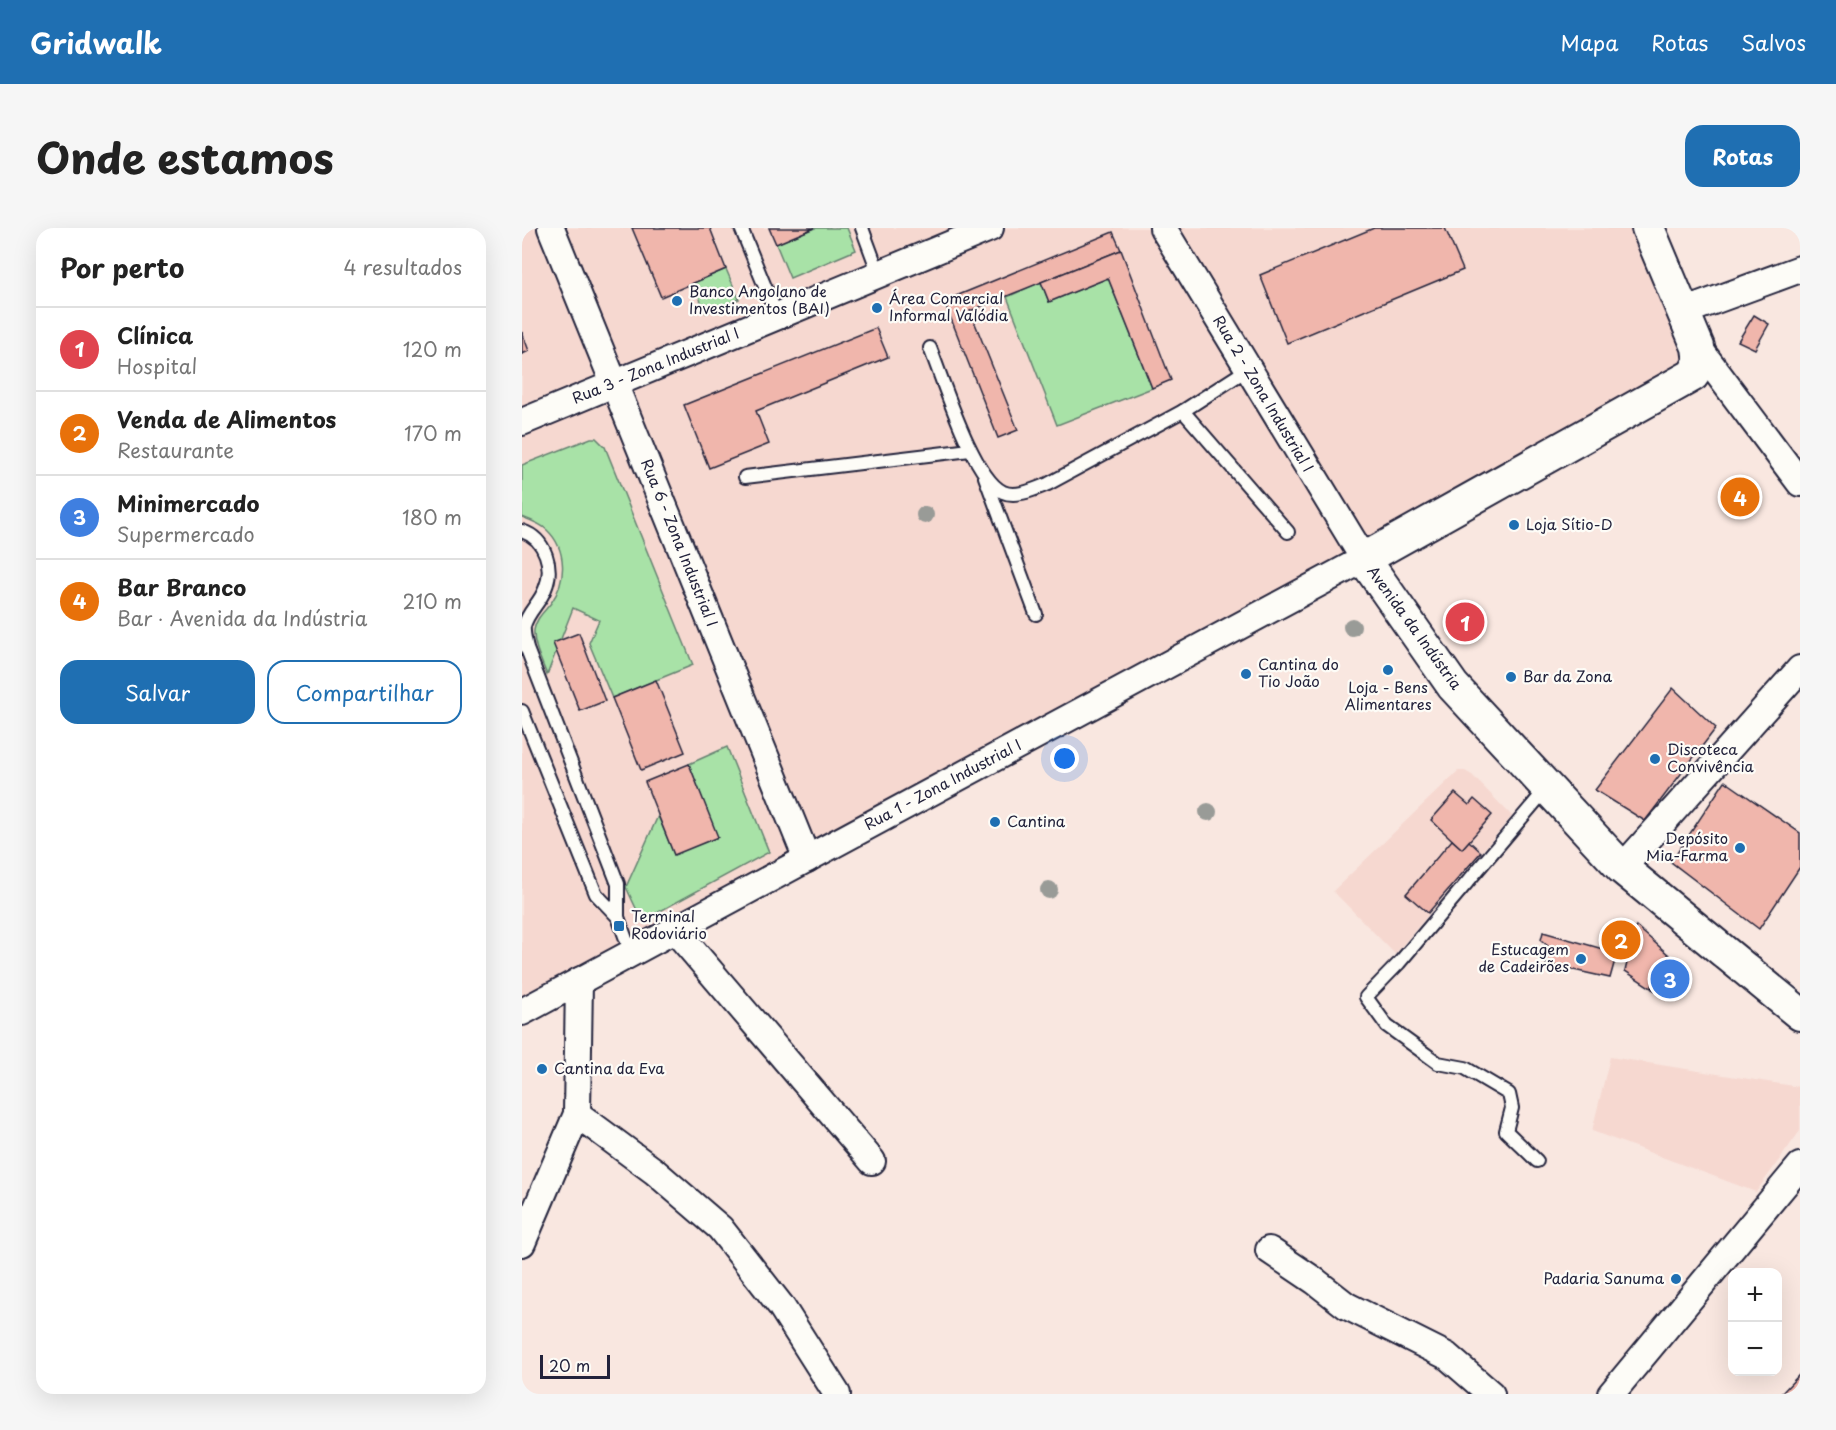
<!DOCTYPE html>
<html lang="pt">
<head>
<meta charset="utf-8">
<style>
	body { margin:0; font-family:"Playpen Sans",sans-serif; background:#f6f6f6; color:#222 }
	.controls { position:absolute; right:18px; bottom:18px; display:grid; overflow:hidden; border-radius:12px; box-shadow:0 6px 24px #0002 }
	.controls button { width:54px; height:54px; display:grid; place-items:center; padding:0; border:0; border-bottom:2px solid #e0e0e0; background:#fff; color:#222; font:30px sans-serif }
	.scale { position:absolute; left:18px; bottom:15px; width:70px; box-sizing:border-box; padding-left:6px; border:3px solid #22223b; border-top:0; font-size:16px; line-height:21px; white-space:nowrap; color:#22223b; -webkit-text-stroke:4px #fdfcf7; paint-order:stroke }
	.you { position:absolute; left:543px; top:531px; width:21px; height:21px; margin:-15px; border:4px solid #fff; border-radius:50%; background:#1a73e8; box-shadow:0 0 0 9px #1a73e833 }
	.badge { display:grid; place-items:center; width:39px; height:39px; border-radius:50%; background:#1f6fb2; color:#fff; font-size:20px; font-weight:700 }
	.pin { position:absolute; translate:-50% -50%; border:3px solid #fff; box-shadow:0 2px 6px #0006 }
	.list { margin:0; padding:0; list-style:none }
	h2 { display:flex; justify-content:space-between; align-items:center; height:78px; margin:0; padding:0 24px; font-size:26px }
	h2 small { font-size:20px; font-weight:400; color:#767676 }
	.list li { display:grid; grid-template-columns:39px 1fr auto; gap:18px; align-items:center; box-sizing:border-box; height:84px; padding:0 24px; border-top:2px solid #e0e0e0 }
	.list b { display:block; font-size:22px; white-space:nowrap }
	.list p { margin:0; font-size:20px; white-space:nowrap; color:#767676 }
	.list em { font-size:20px; font-style:normal; color:#767676 }
	.actions { display:flex; gap:12px; padding:18px 24px }
	.actions a { flex:1; padding:14px 0; border:2px solid #1f6fb2; border-radius:18px; text-align:center; font-size:21px; color:#1f6fb2 }
	.actions .main { background:#1f6fb2; color:#fff }
	.map { position:relative; flex:none; width:1278px; height:1166px; overflow:hidden; border-radius:18px }
	header { display:flex; align-items:center; gap:36px; box-sizing:border-box; height:84px; padding:0 30px; background:#1f6fb2; color:#fff }
	header strong { font-size:28px }
	nav { display:flex; gap:33px; margin-inline-start:auto; font-size:21px }
	.intro { display:flex; align-items:center; justify-content:space-between; box-sizing:border-box; height:144px; padding:0 36px }
	h1 { margin:0; font-size:42px }
	.button { padding:15px 27px; border-radius:18px; background:#1f6fb2; color:#fff; font-size:21px; font-weight:700 }
	main { display:flex; gap:36px; padding:0 36px }
	aside { flex:1; background:#fff; border-radius:18px; box-shadow:0 6px 24px #0002 }
	.map>svg:first-child { display:block }
	.built { fill:#f6d8d0 }
	.green { fill:#a8e2a7; stroke:#658271; stroke-width:1.5 }
	.building { fill:#f0b6ac; stroke:#22223b; stroke-width:1.5 }
	.lines { fill:none; stroke-linecap:round; stroke-linejoin:round }
	.service-casing { stroke:#22223b; stroke-width:16 }
	.minor-casing { stroke:#22223b; stroke-width:30 }
	.tertiary-casing { stroke:#22223b; stroke-width:36 }
	.service { stroke:#fdfcf7; stroke-width:12 }
	.minor { stroke:#fdfcf7; stroke-width:26 }
	.tertiary { stroke:#fdfcf7; stroke-width:32 }
	.tree { fill:#999b97 }
	.poi-dot { fill:#1f6fb2; stroke:#fdfcf7; stroke-width:2 }
	.labels { text-anchor:middle; stroke-width:4.5; stroke-linejoin:round; paint-order:stroke }
	.poi-label { font-size:15px; fill:#22223b; stroke:#fdfcf7; text-anchor:start }
	.street-label { font-size:15px; fill:#22223b; stroke:#fdfcf7 }
</style>
</head>
<body>
<header>
<strong>Gridwalk</strong>
<nav><a>Mapa</a><a>Rotas</a><a>Salvos</a></nav>
</header>
<div class="intro"><h1>Onde estamos</h1><a class="button">Rotas</a></div>
<main>
<aside>
<h2>Por perto<small>4 resultados</small></h2>
<ul class="list">
<li><span class="badge" style="background:#e0444e">1</span><div><b>Clínica</b><p>Hospital</p></div><em>120 m</em></li>
<li><span class="badge" style="background:#e8710a">2</span><div><b>Venda de Alimentos</b><p>Restaurante</p></div><em>170 m</em></li>
<li><span class="badge" style="background:#3f7fe0">3</span><div><b>Minimercado</b><p>Supermercado</p></div><em>180 m</em></li>
<li><span class="badge" style="background:#e8710a">4</span><div><b>Bar Branco</b><p>Bar · Avenida da Indústria</p></div><em>210 m</em></li>
</ul>
<div class="actions"><a class="main">Salvar</a><a>Compartilhar</a></div>
</aside>
<div class="map">
<svg width="1278" height="1166" viewBox="0 0 1278 1166">
	<rect width="100%" height="100%" fill="#f9e7e0"/>
	<filter id="ink" filterUnits="userSpaceOnUse"><feTurbulence type="fractalNoise" baseFrequency=".0167" numOctaves="2"/><feDisplacementMap in="SourceGraphic" scale="12" xChannelSelector="R" yChannelSelector="G"/><feConvolveMatrix kernelMatrix="1 2 1 2 8 2 1 2 1" color-interpolation-filters="sRGB"/></filter>
	<g filter="url(#ink)">
		<g class="built">
			<polygon points="0,0 1126,0 1178,134 0,784"/>
			<polygon points="936,543 943,543 950,547 990,588 873,726 811,663"/>
			<polygon points="1088,829 1278,859 1278,903 1234,964 1070,903"/>
		</g>
		<g class="green">
			<polygon points="292,0 325,0 334,22 268,50 254,16"/>
			<polygon points="204,41 217,71 184,85 171,55"/>
			<polygon points="586,50 630,160 535,197 485,69 519,54 527,74"/>
			<path d="M69,210H74L83,219L171,437L90,470L67,415L77,392L51,380L25,447C20,434 11,417 12,402C14,390 22,384 29,375C45,353 45,321 25,302C19,296 8,292 0,289V237Z"/>
			<polygon points="205,519 247,624 120,693 104,659 136,588 152,626 195,609 167,536"/>
		</g>
		<g class="building">
			<polygon points="110,0 188,0 204,41 139,69"/>
			<polygon points="247,0 292,0 254,16"/>
			<polygon points="852,0 923,0 941,42 765,115 738,47"/>
			<polygon points="591,4 599,22 448,83 496,202 476,210 422,73"/>
			<polygon points="599,22 649,152 630,160 586,50 527,74 519,54"/>
			<polygon points="1232,87 1247,96 1233,121 1216,113"/>
			<polygon points="354,100 366,129 234,183 247,216 187,240 162,177"/>
			<polygon points="0,104 7,123 0,126"/>
			<polygon points="57,405 83,473 58,483 31,415"/>
			<polygon points="134,452 163,524 119,542 90,470"/>
			<polygon points="1151,460 1194,500 1123,593 1073,562"/>
			<polygon points="167,536 196,609 152,627 123,554"/>
			<polygon points="1203,553 1278,605 1278,639 1237,701 1149,634"/>
			<polygon points="933,565 947,577 952,571 970,587 940,621 909,592"/>
			<polygon points="930,612 940,621 947,613 959,624 906,685 884,666"/>
			<polygon points="1114,698 1148,728 1129,760 1103,743"/>
			<polygon points="1021,704 1095,725 1088,750 1024,736 1026,718 1019,712"/>
			<polygon points="1149,729 1164,741 1150,771 1130,761"/>
			<polygon points="1278,1146 1278,1166 1259,1166"/>
		</g>
		<g class="lines">
			<g class="service-casing">
				<g id="service">
					<polyline points="219,0 255,88"/>
					<polyline points="340,0 357,46"/>
					<path d="M408,120C421,152 451,250 481,264C494,270 513,261 526,256L661,183L726,141"/>
					<polyline points="661,183 766,304"/>
					<polyline points="223,249 448,222"/>
					<polyline points="463,249 514,386"/>
					<path d="M0,303C24,311 32,340 23,361C18,375 6,383 2,398C1,405 4,414 5,421L96,656V689L109,725"/>
					<polyline points="0,483 74,666 96,689"/>
					<polyline points="1015,933 984,903 990,880 987,866 943,840 916,835 865,798 844,769 877,735 1025,560"/>
				</g>
			</g>
			<g class="minor-casing">
				<g id="minor">
					<polyline points="29,0 285,631"/>
					<polyline points="1161,84 1278,41"/>
					<polyline points="1176,119 1278,255"/>
					<polyline points="0,194 468,0"/>
					<polyline points="1100,640 1278,441"/>
					<polyline points="153,702 350,933"/>
					<polyline points="0,784 842,331 641,0"/>
					<polyline points="55,886 132,943 198,1000 259,1078 315,1166"/>
					<polyline points="0,1015 55,886 57,753"/>
					<polyline points="747,1022 793,1053 825,1078 925,1128 969,1166"/>
					<polyline points="1089,1166 1278,938"/>
				</g>
			</g>
			<g class="tertiary-casing">
				<polyline id="tertiary" points="1126,0 1176,119 1178,134 1171,147 842,331 931,458 1100,640 1278,786"/>
			</g>
			<use href="#service" class="service"/>
			<use href="#minor" class="minor"/>
			<use href="#tertiary" class="tertiary"/>
		</g>
		<g class="tree">
			<circle cx="403" cy="287" r="9"/>
			<circle cx="830" cy="399" r="9"/>
			<circle cx="686" cy="584" r="9"/>
			<circle cx="527" cy="662" r="9"/>
		</g>
	</g>
	<g class="poi-dot">
		<circle cx="155" cy="73" r="6"/>
		<circle cx="355" cy="80" r="6"/>
		<circle cx="992" cy="297" r="6"/>
		<circle cx="866" cy="442" r="6"/>
		<circle cx="724" cy="446" r="6"/>
		<circle cx="989" cy="449" r="6"/>
		<circle cx="1133" cy="531" r="6"/>
		<circle cx="473" cy="594" r="6"/>
		<circle cx="1218" cy="620" r="6"/>
		<rect x="91" y="692" width="12" height="12" rx="3"/>
		<circle cx="1059" cy="731" r="6"/>
		<circle cx="20" cy="841" r="6"/>
		<circle cx="1154" cy="1051" r="6"/>
	</g>
	<g class="labels">
		<g class="poi-label">
			<text x="167" y="69">Banco Angolano de<tspan x="167" dy="17">Investimentos (BAI)</tspan></text>
			<text x="367" y="76">Área Comercial<tspan x="367" dy="17">Informal Valódia</tspan></text>
			<text x="1004" y="302">Loja Sítio-D</text>
			<text x="736" y="442">Cantina do<tspan x="736" dy="17">Tio João</tspan></text>
			<text x="1001" y="454">Bar da Zona</text>
			<text x="866" y="465" text-anchor="middle">Loja - Bens<tspan x="866" dy="17">Alimentares</tspan></text>
			<text x="1145" y="527">Discoteca<tspan x="1145" dy="17">Convivência</tspan></text>
			<text x="485" y="599">Cantina</text>
			<text x="1206" y="616" text-anchor="end">Depósito<tspan x="1206" dy="17">Mia-Farma</tspan></text>
			<text x="109" y="694">Terminal<tspan x="109" dy="17">Rodoviário</tspan></text>
			<text x="1047" y="727" text-anchor="end">Estucagem<tspan x="1047" dy="17">de Cadeirões</tspan></text>
			<text x="32" y="846">Cantina da Eva</text>
			<text x="1142" y="1056" text-anchor="end">Padaria Sanuma</text>
		</g>
		<g class="street-label">
			<text transform="translate(134 138) rotate(-22)" y="5">Rua 3 - Zona Industrial I</text>
			<text transform="translate(741 166) rotate(59)" y="5">Rua 2 - Zona Industrial I</text>
			<text transform="translate(157 315) rotate(68)" y="5">Rua 6 - Zona Industrial I</text>
			<text transform="translate(892 400) rotate(54)" y="5">Avenida da Indústria</text>
			<text transform="translate(421 557) rotate(-28)" y="5">Rua 1 - Zona Industrial I</text>
		</g>
	</g>
</svg>
<div class="controls">
<button>+</button>
<button>−</button>
</div>
<div class="scale">20 m</div>
<div class="you"></div>
<div class="pin badge" style="left:943px;top:394px;background:#e0444e">1</div>
<div class="pin badge" style="left:1099px;top:712px;background:#e8710a">2</div>
<div class="pin badge" style="left:1148px;top:751px;background:#3f7fe0">3</div>
<div class="pin badge" style="left:1218px;top:269px;background:#e8710a">4</div>
</div>
</main>
</body>
</html>
